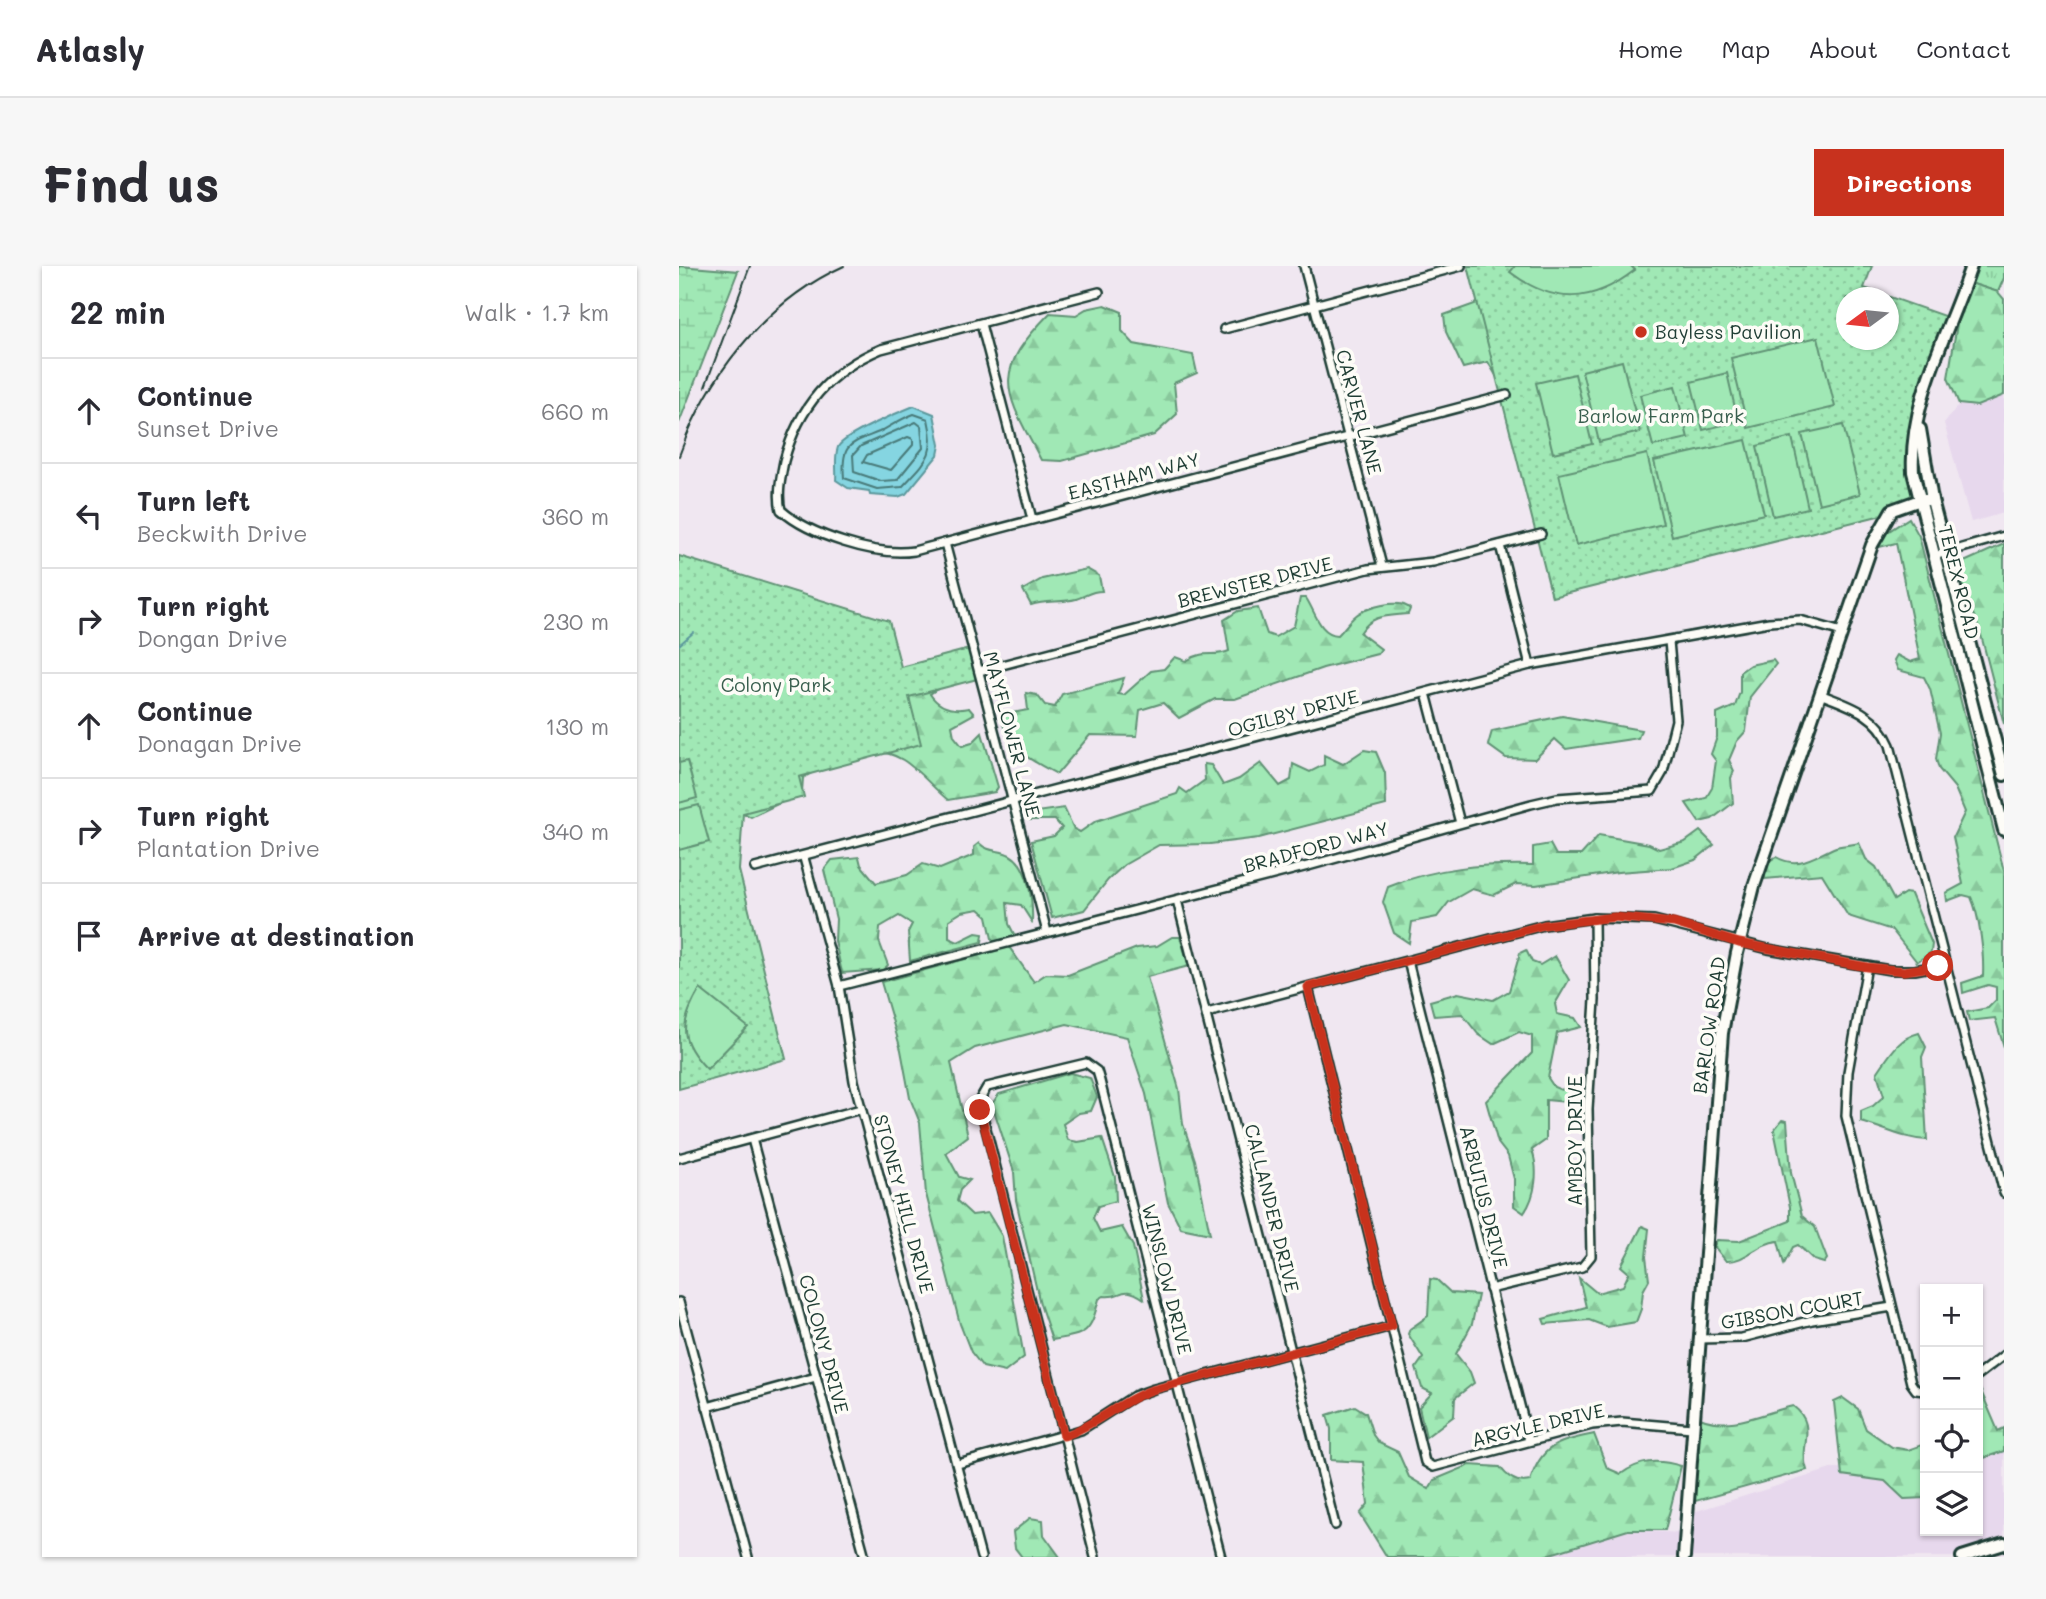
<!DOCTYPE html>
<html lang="en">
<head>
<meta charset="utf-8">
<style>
	body { margin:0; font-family:Mali,sans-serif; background:#f7f7f7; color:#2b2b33 }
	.controls { position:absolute; right:21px; bottom:21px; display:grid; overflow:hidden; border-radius:0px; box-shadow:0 2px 5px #0004 }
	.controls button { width:63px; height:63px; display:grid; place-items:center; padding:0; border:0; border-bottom:2px solid #e1e1e2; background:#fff; color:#2b2b33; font:35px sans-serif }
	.compass { position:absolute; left:1157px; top:21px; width:63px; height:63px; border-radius:50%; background:#fff; box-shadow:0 2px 5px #0004; rotate:255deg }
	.stop { position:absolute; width:21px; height:21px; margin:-16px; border:5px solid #c8321e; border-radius:50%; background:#fff }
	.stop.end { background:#c8321e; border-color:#fff; box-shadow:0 2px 7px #0008 }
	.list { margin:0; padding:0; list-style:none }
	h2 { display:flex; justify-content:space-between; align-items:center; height:91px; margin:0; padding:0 28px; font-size:30px }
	h2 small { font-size:23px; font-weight:400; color:#7c7c81 }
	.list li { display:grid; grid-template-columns:46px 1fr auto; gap:21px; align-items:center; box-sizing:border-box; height:105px; padding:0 28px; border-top:2px solid #e1e1e2 }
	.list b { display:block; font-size:26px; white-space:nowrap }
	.list p { margin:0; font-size:23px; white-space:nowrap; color:#7c7c81 }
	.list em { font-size:23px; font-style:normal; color:#7c7c81 }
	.icon { flex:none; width:38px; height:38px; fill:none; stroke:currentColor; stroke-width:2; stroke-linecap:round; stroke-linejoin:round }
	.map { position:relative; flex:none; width:1325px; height:1291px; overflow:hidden; border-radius:0px }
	header { display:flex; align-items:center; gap:42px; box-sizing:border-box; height:98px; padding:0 35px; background:#fff; border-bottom:2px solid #e1e1e2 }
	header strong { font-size:33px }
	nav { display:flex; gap:38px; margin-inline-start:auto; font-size:24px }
	.intro { display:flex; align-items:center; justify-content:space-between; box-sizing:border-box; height:168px; padding:0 42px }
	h1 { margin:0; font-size:49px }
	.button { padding:18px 32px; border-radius:0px; background:#c8321e; color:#fff; font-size:24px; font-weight:700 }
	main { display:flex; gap:42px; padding:0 42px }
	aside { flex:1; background:#fff; border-radius:0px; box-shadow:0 2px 5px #0004 }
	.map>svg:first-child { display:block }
	.built { fill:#e7d8ed }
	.grass { fill:url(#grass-tufts); stroke:#609274; stroke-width:2 }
	.forest { fill:url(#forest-firs); stroke:#609274; stroke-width:2 }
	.wetland { fill:url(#wetland-marsh); stroke:#609274; stroke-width:2 }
	.park { fill:url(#park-dots); stroke:#609274; stroke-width:2; fill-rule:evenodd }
	.pitch { fill:#a0e8b5; stroke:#609274; stroke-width:2 }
	.water { fill:#85d5e1; stroke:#5c989c; stroke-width:2 }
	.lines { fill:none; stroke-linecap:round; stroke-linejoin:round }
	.shore { stroke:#487a79; stroke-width:2 }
	.stream { stroke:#5c989c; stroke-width:2 }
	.street-casing { stroke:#1f3d34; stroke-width:12 }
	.secondary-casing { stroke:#1f3d34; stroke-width:16 }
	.primary-casing { stroke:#1f3d34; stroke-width:16 }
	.street { stroke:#fdfcf7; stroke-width:7 }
	.secondary { stroke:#fdfcf7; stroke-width:10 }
	.primary { stroke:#fdfcf7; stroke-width:10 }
	.rail { stroke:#1f3d34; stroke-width:2 }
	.route { stroke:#c8321e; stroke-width:9 }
	.poi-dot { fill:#c8321e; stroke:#fdfcf7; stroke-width:2.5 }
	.labels { text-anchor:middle; stroke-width:7; stroke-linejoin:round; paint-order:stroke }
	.poi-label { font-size:19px; fill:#1f3d34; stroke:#fdfcf7; text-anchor:start }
	.street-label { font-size:19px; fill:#1f3d34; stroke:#fdfcf7 }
	.park-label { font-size:19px; fill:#395f4e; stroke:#fdfcf7 }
</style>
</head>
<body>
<header>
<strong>Atlasly</strong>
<nav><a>Home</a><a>Map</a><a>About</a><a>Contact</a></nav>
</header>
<div class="intro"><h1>Find us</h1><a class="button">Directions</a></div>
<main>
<aside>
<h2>22 min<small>Walk · 1.7 km</small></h2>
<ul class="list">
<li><svg class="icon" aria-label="ahead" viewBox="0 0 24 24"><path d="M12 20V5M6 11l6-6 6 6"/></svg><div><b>Continue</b><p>Sunset Drive</p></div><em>660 m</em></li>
<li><svg class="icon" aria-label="left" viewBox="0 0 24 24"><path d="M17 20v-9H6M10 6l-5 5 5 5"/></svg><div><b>Turn left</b><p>Beckwith Drive</p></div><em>360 m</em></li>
<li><svg class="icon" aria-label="right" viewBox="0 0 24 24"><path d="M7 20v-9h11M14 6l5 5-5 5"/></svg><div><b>Turn right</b><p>Dongan Drive</p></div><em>230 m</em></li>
<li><svg class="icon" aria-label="ahead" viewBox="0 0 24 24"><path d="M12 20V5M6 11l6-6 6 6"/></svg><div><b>Continue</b><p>Donagan Drive</p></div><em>130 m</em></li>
<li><svg class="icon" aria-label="right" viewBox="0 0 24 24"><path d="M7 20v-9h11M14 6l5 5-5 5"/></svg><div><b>Turn right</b><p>Plantation Drive</p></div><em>340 m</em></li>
<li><svg class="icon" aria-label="arrive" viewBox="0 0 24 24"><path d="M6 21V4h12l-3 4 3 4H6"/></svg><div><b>Arrive at destination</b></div></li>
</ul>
</aside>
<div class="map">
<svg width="1325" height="1291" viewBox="0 0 1325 1291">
	<defs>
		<pattern id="grass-tufts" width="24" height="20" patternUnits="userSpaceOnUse" patternTransform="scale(1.75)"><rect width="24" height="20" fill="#a0e8b5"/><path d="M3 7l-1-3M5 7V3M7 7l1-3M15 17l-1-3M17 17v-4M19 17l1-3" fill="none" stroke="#89c89c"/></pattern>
		<pattern id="forest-firs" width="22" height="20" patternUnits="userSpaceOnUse" patternTransform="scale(1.75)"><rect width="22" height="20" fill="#a0e8b5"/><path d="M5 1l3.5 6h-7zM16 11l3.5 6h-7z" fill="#89c89c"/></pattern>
		<pattern id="wetland-marsh" width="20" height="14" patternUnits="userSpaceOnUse" patternTransform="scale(1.75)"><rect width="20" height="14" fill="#a0e8b5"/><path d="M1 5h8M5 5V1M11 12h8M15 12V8" fill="none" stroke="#89c89c"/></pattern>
		<pattern id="park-dots" width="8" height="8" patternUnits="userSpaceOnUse" patternTransform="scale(1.75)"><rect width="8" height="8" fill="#a0e8b5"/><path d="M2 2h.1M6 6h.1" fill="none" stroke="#89c89c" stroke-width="1.8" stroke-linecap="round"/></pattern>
	</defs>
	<rect width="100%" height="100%" fill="#f0e7f1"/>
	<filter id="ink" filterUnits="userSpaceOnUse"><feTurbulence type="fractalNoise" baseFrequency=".0143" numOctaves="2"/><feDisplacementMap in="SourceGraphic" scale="14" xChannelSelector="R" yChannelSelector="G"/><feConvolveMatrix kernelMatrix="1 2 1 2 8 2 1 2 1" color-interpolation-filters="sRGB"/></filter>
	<g filter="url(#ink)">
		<g class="built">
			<polygon points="1325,129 1325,247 1292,256 1265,157 1280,138 1298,140"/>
			<polygon points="1325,1182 1325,1275 1275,1291 1005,1291 1008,1248 1155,1202 1246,1200 1246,1265 1299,1265 1299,1194 1305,1192 1308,1187"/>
			<polygon points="949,1264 1002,1267 1002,1291 862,1291"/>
		</g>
		<polygon class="grass" points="1297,0 1325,0 1325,12 1319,26 1291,17"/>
		<g class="forest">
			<polygon points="1291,17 1319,26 1325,33 1325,129 1298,140 1280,138 1269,112 1280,46"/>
			<polygon points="801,36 825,123 809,96 784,102 767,66 765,49"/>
			<path d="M426,39L443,46V65L455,78L514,89L518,107L495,117L498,148L475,169L383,195L362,194C326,125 310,109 371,47L397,49L407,43Z"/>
			<path d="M1230,252L1240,270L1325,605V781L1316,752L1290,755L1288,746L1309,742L1317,734V721L1309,719L1284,727L1283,717L1304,710C1305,688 1301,651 1292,631L1284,629L1268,635L1267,627L1284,618L1274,571L1286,546L1276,522L1260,503L1257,493L1261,467L1251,423L1245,411L1219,404L1215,394L1218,389L1231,396L1241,393L1217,277L1200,281L1204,269Z"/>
			<polygon points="1325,278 1325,458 1301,365 1284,323 1285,296"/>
			<path d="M408,303L420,310L423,325C411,325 407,330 397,333C383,337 367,334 352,339L344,324L363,313Z"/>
			<path d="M621,332H627C636,345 640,368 659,369C664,364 669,357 674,352C684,341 721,332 731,343L729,348C709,350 693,348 681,367L702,383L698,388L644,402L556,433H536L500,452L484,437L461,444L458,470L411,469L378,508C348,492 328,484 322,449L349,444L347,427L358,429L366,439L376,441L383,428L445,412L439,428L445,429L472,405L485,403L496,391L507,395C525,383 535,392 550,385L545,354L559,345L579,342L588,368L596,371L615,360Z"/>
			<polygon points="1094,394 1097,398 1071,431 1067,465 1058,475 1050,494 1055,505 1052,512 1054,537 1033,553 1020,556 1007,537 1027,532 1033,522 1037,495 1032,488 1038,471 1038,448 1056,440 1061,426 1061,406 1071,399"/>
			<path d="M261,421L251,428C260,442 275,445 290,442L295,448L273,460L275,470L283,480L293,477L303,467L319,521L316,526L269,534C254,522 240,504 224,494C192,474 153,495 124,512L123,526L72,551L58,544L222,424Z"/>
			<polygon points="883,450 962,464 959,472 887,483 876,473 856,493 827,492 809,479 813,465"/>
			<polygon points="685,484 697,486 706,507 707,539 580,572 531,578 480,579 445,599 429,614 405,644 373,652 352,575 375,570 383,562 376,554 351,554 350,547 385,542 395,563 401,566 417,555 498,528 501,522 508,527 526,514 525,498 532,499 544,519 560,513 582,497 601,520 612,514 614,498 631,506 645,499 645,489 664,498"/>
			<path d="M1021,565L1035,579L1016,594L993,602L939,606L857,619L837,618L815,629L793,623L770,636L758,651L733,656L730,677L715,667L704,636L709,621C757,601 803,598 854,599V581L871,578L877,589H902L920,569L970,578L980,583L1006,576Z"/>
			<path d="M300,577C310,587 320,583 331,589C350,599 354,636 353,656L342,639L328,637L330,658L337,672L314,677L308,650L300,643L283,646L270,654V672L279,676L297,667L304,668L303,676L231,695L229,666L233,658L220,650L201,661L200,675L209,699L204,704L163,707L156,675L157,653L145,604L153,594L180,591L182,599L197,617L228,609L244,598L261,603L295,589V581Z"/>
			<path d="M1180,577L1187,593L1197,601L1215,634L1226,627L1232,628L1253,678L1252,686L1238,696L1213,664L1169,650L1143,608L1086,613V597L1097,591C1120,604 1135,590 1157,581C1164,579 1173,579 1180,577Z"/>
			<polygon points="493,671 501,671 510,700 468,711 500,823 504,858 516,894 531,968 502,962 489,937 467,828 448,771 388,758 296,782 272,797 289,870 267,887 280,911 291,914 281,924 278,935 293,949 309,947 323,970 345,1091 326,1106 304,1101 292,1086 281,1058 247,928 241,857 231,832 222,784 202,716 330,681 355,716 367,708 389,709 458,682 478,680"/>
			<path d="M847,684L853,696L861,699L876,690L890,714L876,738L878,748L896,752L902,761L878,767L869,812L875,821L882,824L899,816L901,838L894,842L888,836L867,834V874L853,884C860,904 857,930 845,947L835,940V913L829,890L819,877L807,835L853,787V770L840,766L814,778L799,768L783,748L755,750L751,735L779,727L814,734L830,725L841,687Z"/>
			<path d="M1240,767L1247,781L1243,791L1248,874C1224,873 1205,862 1182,856V845L1194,840L1205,830L1198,807C1210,790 1219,772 1240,767Z"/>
			<path d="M391,807L411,812L418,831L412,845L400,847L384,858L389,874L399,876L423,872L436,911L437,935L419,940L414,952L421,966L443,961L454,980L465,1033C442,1017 443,1033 425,1030L420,1033C411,1068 408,1068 373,1074L361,1038L337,934L335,906L313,838L320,828Z"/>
			<path d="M1103,854L1108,855L1112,907L1123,950L1136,961L1148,993L1145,997L1135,994L1119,979L1114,981L1105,998L1099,975C1078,977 1067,996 1047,995L1035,980L1038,974L1060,975L1111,955V941L1095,864Z"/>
			<polygon points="963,960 970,963 967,991 970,1014 964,1025 962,1043 957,1056 928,1061 910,1054 866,1058 864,1053 907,1041 900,1012 918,1027 944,1020 950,1007 942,1000"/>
			<polygon points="751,1013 758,1014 772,1027 799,1029 793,1058 777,1088 791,1106 795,1117 776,1132 775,1150 747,1171 740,1141 753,1127 743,1122 737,1102 744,1092 729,1068 731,1063 749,1050"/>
			<polygon points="1299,1118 1319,1165 1325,1162 1325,1185 1299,1194 1301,1161"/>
			<polygon points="1164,1132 1179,1143 1187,1163 1213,1181 1229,1184 1246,1178 1246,1232 1225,1233 1206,1215 1163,1209 1155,1136"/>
			<path d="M676,1140L687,1147L694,1169L700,1177L719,1186L730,1211L750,1223L755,1214L791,1199L821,1201C829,1212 838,1218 851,1215C863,1178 879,1176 915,1168L928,1202L942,1208C961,1194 979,1193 1002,1200L986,1264H949L862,1291H708L681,1248L689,1238L684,1196L652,1194V1163L648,1149Z"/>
			<path d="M1114,1140C1140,1160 1119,1180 1128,1204L1013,1236L1021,1152C1052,1165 1083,1147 1114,1140Z"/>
			<polygon points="351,1252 364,1254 365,1269 381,1291 343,1291 336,1282 334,1266"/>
		</g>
		<polygon class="wetland" points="0,0 59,5 0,157"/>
		<g class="park">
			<path d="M789,0H1193L1185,22L1271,52L1232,167L1241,234L1211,247L873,331ZM1168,32H1210V74H1168Z"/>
			<polygon points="0,290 210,355 222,401 294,382 302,412 230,431 242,478 120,511 125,531 64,547 60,604 107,793 0,823"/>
		</g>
		<g class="pitch">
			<path d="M836,0H952L956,4C913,38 874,39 831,6Z"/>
			<polygon points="1139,71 1156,141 1069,162 1052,92"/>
			<polygon points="943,95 961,166 920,176 903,105"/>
			<polygon points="1048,107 1059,155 1024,164 1012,116"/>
			<polygon points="896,108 913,178 874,187 857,117"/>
			<polygon points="996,120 1009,172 974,180 961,129"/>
			<polygon points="1164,159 1181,228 1140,238 1123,168"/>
			<polygon points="1113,171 1129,242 1094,250 1078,180"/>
			<polygon points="1067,174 1085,248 993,270 975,195"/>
			<polygon points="968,188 984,258 897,279 880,208"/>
			<polygon points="8,495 18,532 0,537 0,497"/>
			<polygon points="20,539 30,576 0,584 0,544"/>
			<path d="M21,723L69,761L28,803C0,775 0,758 21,723Z"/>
		</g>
		<path class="water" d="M235,140L255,148L261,179L259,189L227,228L219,231L191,229L190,225L169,222L157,214C158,203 155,192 159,181C165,169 220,146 235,140Z"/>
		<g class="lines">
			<g class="shore">
				<path d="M235,148L249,153C258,190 246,196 223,221L198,223L165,212C162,177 171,178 200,166C212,160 223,152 235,148Z"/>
				<polygon points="237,156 242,160 244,182 218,214 202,215 175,206 174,189 182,180"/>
				<polygon points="229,171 234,173 234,179 212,204 184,196 188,189"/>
			</g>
			<polyline class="stream" points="0,379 15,366"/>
			<g class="street-casing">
				<g id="street">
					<polyline points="625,0 703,300"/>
					<path d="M420,26L202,83C151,104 119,142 105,195C102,211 98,229 102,244C130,269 198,291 235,285L828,129"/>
					<polyline points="302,58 353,253"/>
					<polyline points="545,63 782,0"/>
					<polyline points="266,277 368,666"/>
					<polyline points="821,279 851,399"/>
					<polyline points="1255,290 1325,270"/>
					<polyline points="300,405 689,303 754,296 862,268"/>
					<polyline points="747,427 781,557"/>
					<path d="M1143,429C1172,440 1198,448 1211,479L1325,927"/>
					<polyline points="125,592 160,720 175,815 302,1291"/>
					<polyline points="76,602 851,399 1090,356 1121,354 1163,366"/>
					<polyline points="498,634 656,1259"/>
					<polyline points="729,695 850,1175"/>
					<polyline points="1188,700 1169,806 1167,850 1232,1117 1237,1124 1246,1125"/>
					<polyline points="160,720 629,600 852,538 878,532 973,525 984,506 997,454 990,375"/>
					<polyline points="629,721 746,1196 754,1201 913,1159 943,1156 1013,1162"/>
					<polyline points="528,747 865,659 915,652 975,654 1089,683 1211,704 1236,704 1267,698"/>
					<polyline points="73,873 186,1291"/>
					<polyline points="0,892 182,843"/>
					<polyline points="811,1023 903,1001 912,990 909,843 916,734 915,652"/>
					<polyline points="0,1036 69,1291"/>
					<polyline points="1020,1073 1063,1072 1133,1054 1213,1041"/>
					<polyline points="1299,1109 1325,1089"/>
					<polyline points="28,1141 137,1111"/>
					<polyline points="279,1198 402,1164 455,1130 475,1123 713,1060"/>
					<polyline points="416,1291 300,835 308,821 407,797 418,805 421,815 542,1291"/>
				</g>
			</g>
			<g class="secondary-casing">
				<g id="secondary">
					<path d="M1292,0C1270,67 1230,134 1234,206L1325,564"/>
					<polyline points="1241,163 1253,234 1325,509"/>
					<polyline points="1005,1291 1043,767 1058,687 1075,620 1193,279 1213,244 1241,234 1253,234"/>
				</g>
			</g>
			<g class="primary-casing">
				<polyline id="primary" points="1283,1291 1325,1278"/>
			</g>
			<use href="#street" class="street"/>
			<use href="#secondary" class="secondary"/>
			<use href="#primary" class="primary"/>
			<g class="rail">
				<polyline points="26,121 71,0"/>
				<path d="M7,171C38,98 92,33 165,0"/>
				<polyline points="0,190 10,164"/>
			</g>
		</g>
	</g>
	<g class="lines" filter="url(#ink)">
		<path class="route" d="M301,844L385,1170C417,1159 441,1135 473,1124L713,1060L629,721L865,659L936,651L995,657L1060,677L1188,701L1225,705L1259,700"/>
	</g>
	<circle class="poi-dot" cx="962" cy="66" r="7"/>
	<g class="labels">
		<g class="poi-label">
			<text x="976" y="73">Bayless Pavilion</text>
		</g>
		<g class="street-label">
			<text transform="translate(680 146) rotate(75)" y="7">CARVER LANE</text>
			<text transform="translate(455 210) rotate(-15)" y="7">EASTHAM WAY</text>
			<text transform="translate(576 316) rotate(-14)" y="7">BREWSTER DRIVE</text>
			<text transform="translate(1280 316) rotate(76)" y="7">TEREX ROAD</text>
			<text transform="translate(614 447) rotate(-15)" y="7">OGILBY DRIVE</text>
			<text transform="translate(333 468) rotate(75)" y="7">MAYFLOWER LANE</text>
			<text transform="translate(637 581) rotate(-15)" y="7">BRADFORD WAY</text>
			<text transform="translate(1030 759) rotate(-82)" y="7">BARLOW ROAD</text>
			<text transform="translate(896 875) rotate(-90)" y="7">AMBOY DRIVE</text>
			<text transform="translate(805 931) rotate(76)" y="7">ARBUTUS DRIVE</text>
			<text transform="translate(225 938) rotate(75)" y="7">STONEY HILL DRIVE</text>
			<text transform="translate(593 942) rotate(76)" y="7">CALLANDER DRIVE</text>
			<text transform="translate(488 1013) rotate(76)" y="7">WINSLOW DRIVE</text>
			<text transform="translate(1113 1044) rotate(-10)" y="7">GIBSON COURT</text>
			<text transform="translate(145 1078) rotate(75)" y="7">COLONY DRIVE</text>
			<text transform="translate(859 1159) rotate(-13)" y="7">ARGYLE DRIVE</text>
		</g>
		<g class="park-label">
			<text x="982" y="157">Barlow Farm Park</text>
			<text x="97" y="426">Colony Park</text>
		</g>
	</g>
</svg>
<div class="controls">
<button>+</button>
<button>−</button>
<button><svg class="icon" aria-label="locate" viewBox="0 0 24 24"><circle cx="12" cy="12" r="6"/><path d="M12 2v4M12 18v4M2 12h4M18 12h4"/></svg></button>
<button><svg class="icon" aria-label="layers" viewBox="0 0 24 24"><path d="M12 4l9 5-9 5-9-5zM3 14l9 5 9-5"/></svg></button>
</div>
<svg class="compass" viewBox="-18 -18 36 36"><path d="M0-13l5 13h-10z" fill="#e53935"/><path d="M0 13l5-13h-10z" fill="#7c7c81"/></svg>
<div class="stop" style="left:1259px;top:700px"></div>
<div class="stop end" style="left:301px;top:844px"></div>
</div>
</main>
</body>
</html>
